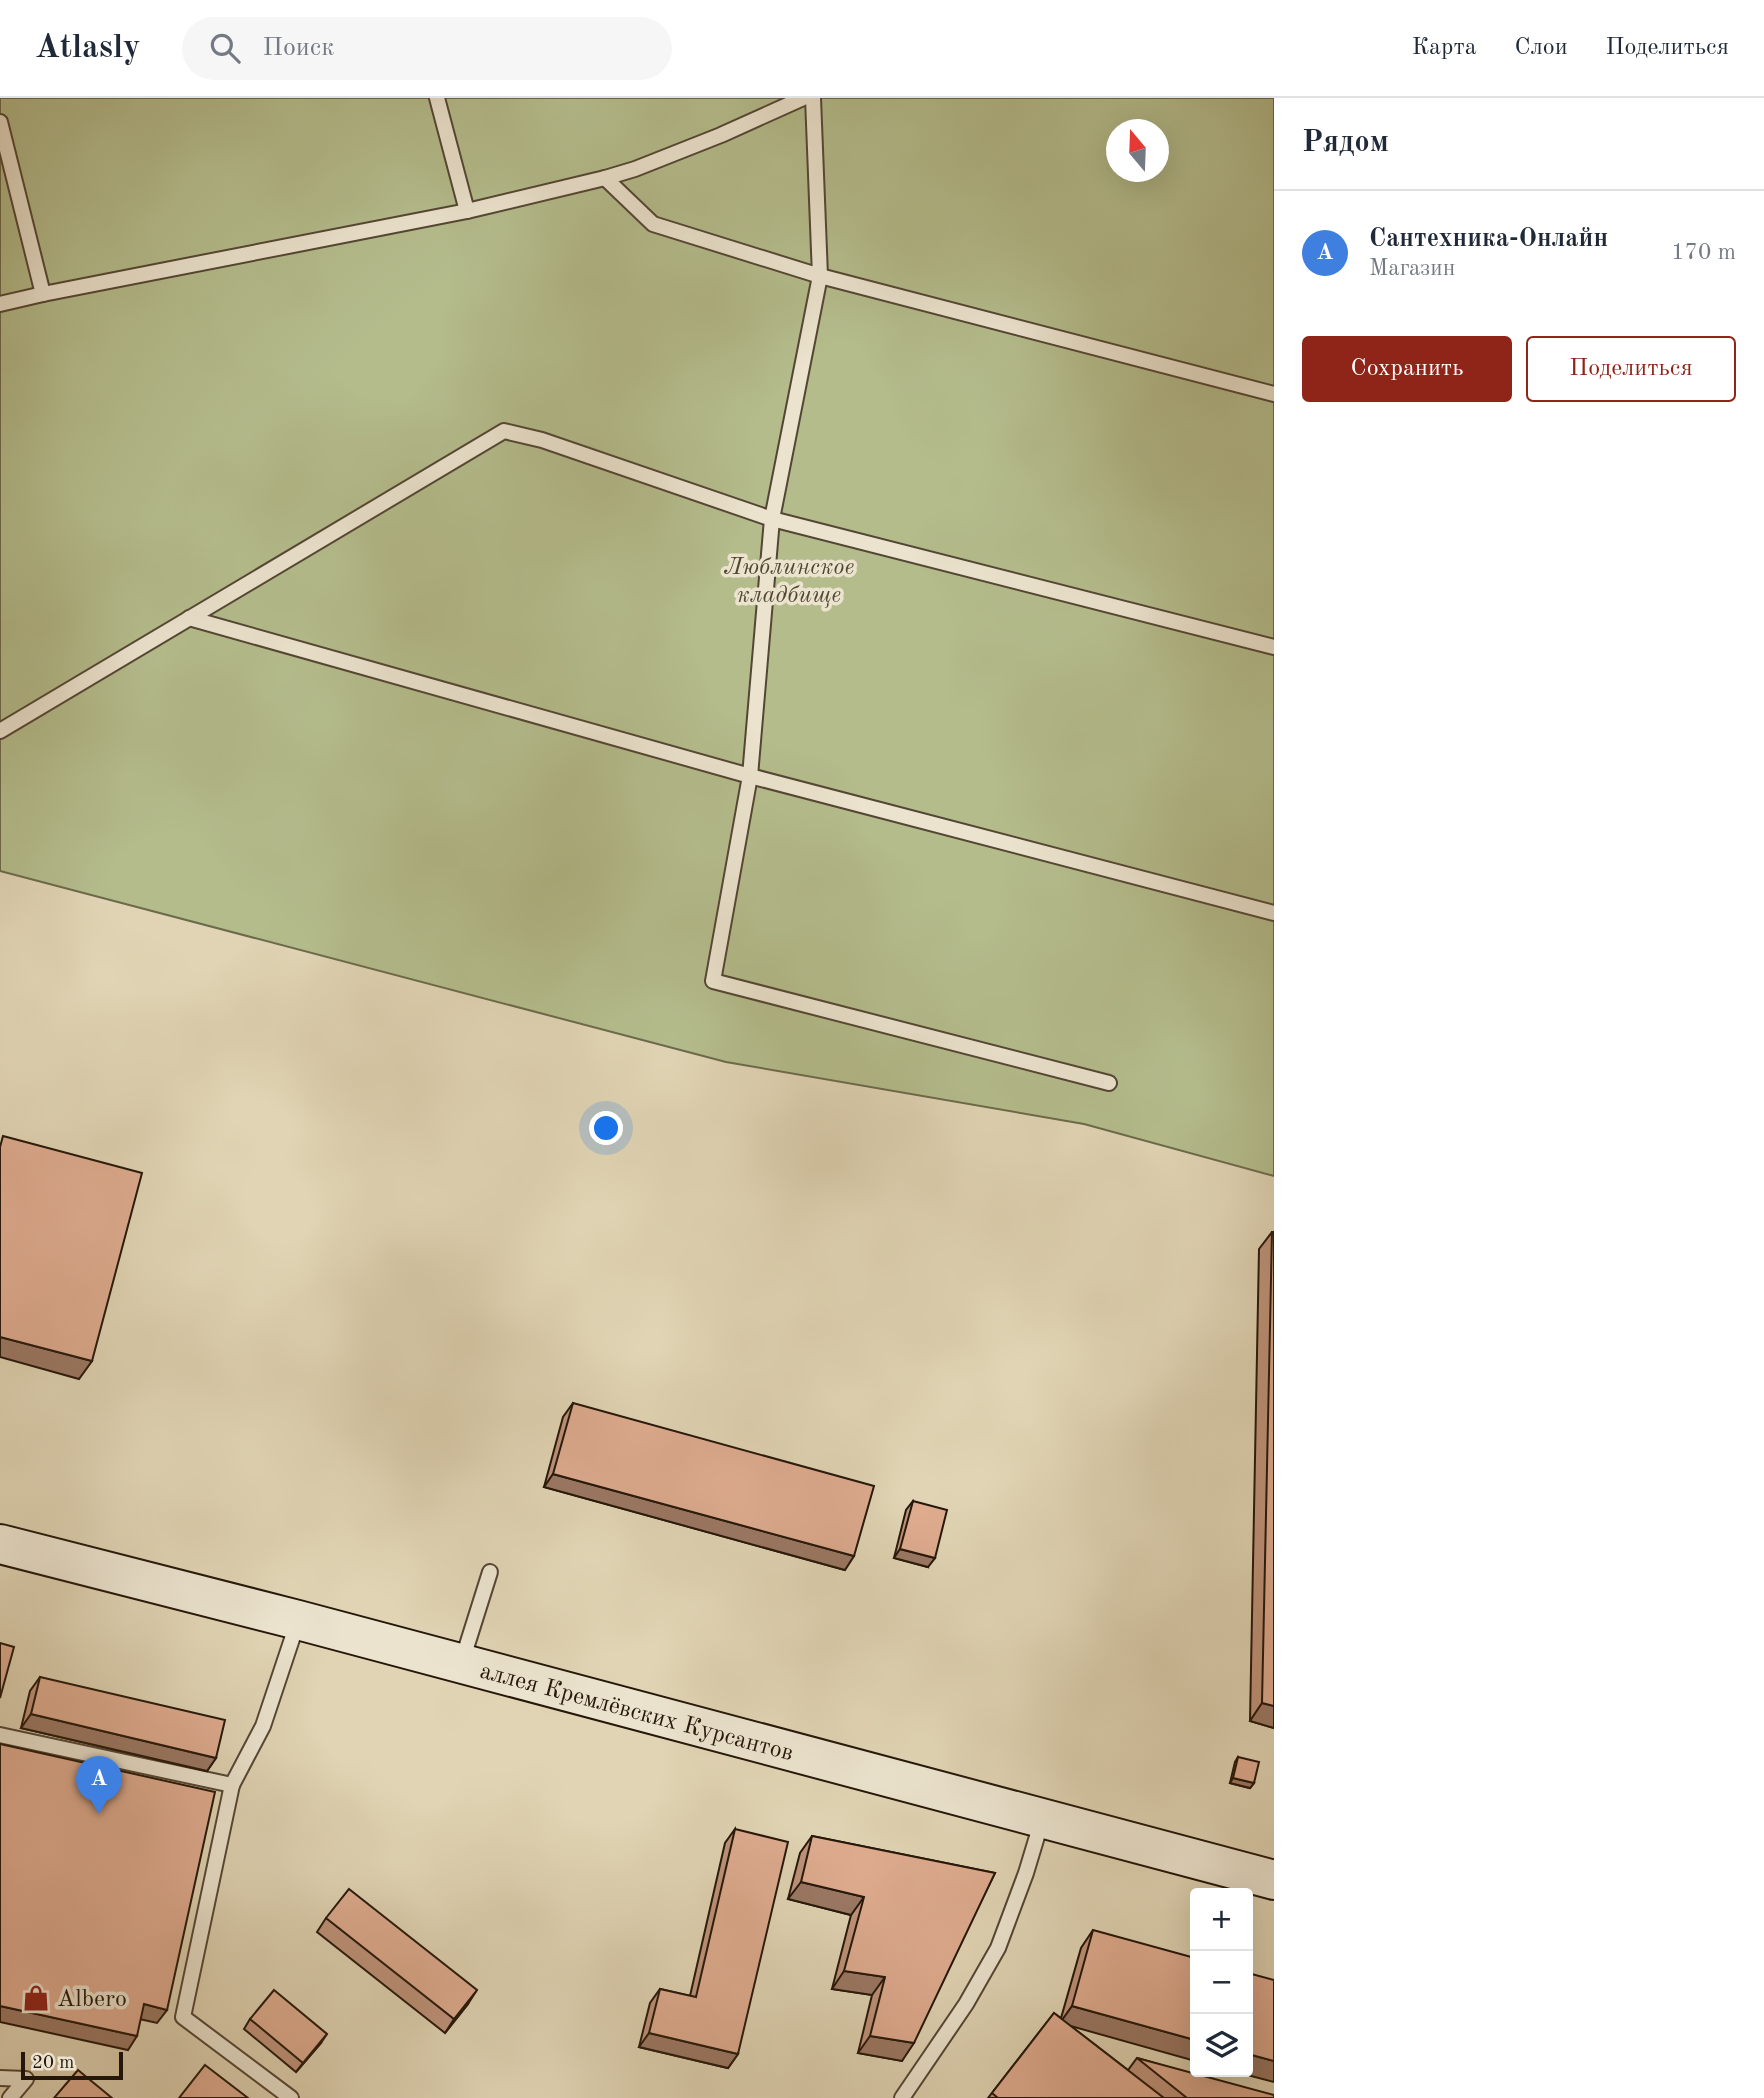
<!DOCTYPE html>
<html lang="ru">
<head>
<meta charset="utf-8">
<style>
	body { margin:0; font-family:"Old Standard TT",serif; background:#f6f6f7; color:#1f2937 }
	.controls { position:absolute; right:21px; bottom:21px; display:grid; overflow:hidden; border-radius:7px; box-shadow:0 7px 28px #0002 }
	.controls button { width:63px; height:63px; display:grid; place-items:center; padding:0; border:0; border-bottom:2px solid #e0e1e3; background:#fff; color:#1f2937; font:35px sans-serif }
	.compass { position:absolute; left:1106px; top:21px; width:63px; height:63px; border-radius:50%; background:#fff; box-shadow:0 7px 28px #0002; rotate:341deg }
	.scale { position:absolute; left:21px; bottom:18px; width:102px; box-sizing:border-box; padding-left:7px; border:4px solid #25170a; border-top:0; font-size:19px; line-height:24px; white-space:nowrap; color:#25170a; -webkit-text-stroke:5px #ebe3ce; paint-order:stroke }
	.you { position:absolute; left:607px; top:1031px; width:24px; height:24px; margin:-18px; border:5px solid #fff; border-radius:50%; background:#1a73e8; box-shadow:0 0 0 10px #1a73e833 }
	.badge { display:grid; place-items:center; width:46px; height:46px; border-radius:50%; background:#8f2418; color:#fff; font-size:23px; font-weight:700 }
	.pin { position:absolute; translate:-50% -58px; filter:drop-shadow(0 2px 4px #0008) }
	.pin::after { content:''; position:absolute; top:37px; width:24px; height:21px; background:inherit; clip-path:polygon(0 0,100% 0,50% 100%) }
	.list { margin:0; padding:0; list-style:none }
	h2 { display:flex; justify-content:space-between; align-items:center; height:91px; margin:0; padding:0 28px; font-size:30px }
	h2 small { font-size:23px; font-weight:400; color:#747a83 }
	.list li { display:grid; grid-template-columns:46px 1fr auto; gap:21px; align-items:center; box-sizing:border-box; height:126px; padding:0 28px; border-top:2px solid #e0e1e3 }
	.list b { display:block; font-size:26px; white-space:nowrap }
	.list p { margin:0; font-size:23px; white-space:nowrap; color:#747a83 }
	.list em { font-size:23px; font-style:normal; color:#747a83 }
	.actions { display:flex; gap:14px; padding:21px 28px }
	.actions a { flex:1; padding:16px 0; border:2px solid #8f2418; border-radius:7px; text-align:center; font-size:24px; color:#8f2418 }
	.actions .main { background:#8f2418; color:#fff }
	.icon { flex:none; width:38px; height:38px; fill:none; stroke:currentColor; stroke-width:2; stroke-linecap:round; stroke-linejoin:round }
	.map { position:relative; flex:none; width:1274px; height:2000px; overflow:hidden }
	header { display:flex; align-items:center; gap:42px; box-sizing:border-box; height:98px; padding:0 35px; background:#fff; border-bottom:2px solid #e0e1e3 }
	header strong { font-size:33px }
	nav { display:flex; gap:38px; margin-inline-start:auto; font-size:24px }
	.search { width:490px; height:63px; background:#f6f6f7; display:flex; align-items:center; gap:18px; box-sizing:border-box; padding:0 24px; border-radius:38px; color:#747a83; font-size:26px }
	main { display:flex }
	aside { flex:1; background:#fff }
	.map>svg:first-child { display:block }
	.green { fill:#b4bc8c; stroke:#6c6a4b; stroke-width:2; fill-rule:evenodd }
	.lines { fill:none; stroke-linecap:round; stroke-linejoin:round }
	.lane-casing { stroke:#544634; stroke-width:18 }
	.secondary-casing { stroke:#25170a; stroke-width:42 }
	.lane { stroke:#ebe3ce; stroke-width:14 }
	.secondary { stroke:#ebe3ce; stroke-width:38 }
	.wall { fill:#bf937b; stroke:#25170a; stroke-width:2 }
	.shaded-wall { fill:#9b7864; stroke:#25170a; stroke-width:2 }
	.building { fill:#deab8f; stroke:#25170a; stroke-width:2 }
	.labels { text-anchor:middle; stroke-width:7; stroke-linejoin:round; paint-order:stroke }
	.park-label { font-size:24px; font-style:italic; fill:#504931; stroke:#ebe3ce }
	.street-label { font-size:24px; fill:#25170a; stroke:#ebe3ce }
	.poi-label { font-size:24px; fill:#25170a; stroke:#ebe3ce; text-anchor:start }
</style>
</head>
<body>
<header>
<strong>Atlasly</strong>
<div class="search"><svg class="icon" aria-label="search" viewBox="0 0 24 24"><circle cx="10" cy="10" r="6"/><path d="M15 15l6 6"/></svg>Поиск</div>
<nav><a>Карта</a><a>Слои</a><a>Поделиться</a></nav>
</header>
<main>
<div class="map">
<svg width="1274" height="2000" viewBox="0 0 1274 2000">
	<rect width="100%" height="100%" fill="#e0d4b4"/>
	<filter id="stains"><feTurbulence type="fractalNoise" baseFrequency=".00286" numOctaves="4"/><feColorMatrix values="0 0 0 0 .2 0 0 0 0 .09 0 0 0 0 .02 0 0 0 .5 -.17"/></filter>
	<radialGradient id="worn" r=".72"><stop offset=".6" stop-color="#630" stop-opacity="0"/><stop offset="1" stop-color="#630" stop-opacity=".3"/></radialGradient>
	<path class="green" d="M0,0H1274V1078L1084,1026L726,964L0,773ZM1116,32H1158V74H1116Z"/>
	<g class="lines">
		<g class="lane-casing">
			<g id="lane">
				<polyline points="437,0 467,113"/>
				<polyline points="0,24 43,196"/>
				<polyline points="605,80 653,126 820,178 813,0"/>
				<polyline points="0,206 43,196 467,113 605,80 635,71 721,37 803,0"/>
				<polyline points="189,520 750,678 1274,815"/>
				<polyline points="0,633 504,333 542,342 772,421 1274,549"/>
				<polyline points="1109,985 713,883 750,678 772,421 820,178 1274,296"/>
				<polyline points="462,1563 490,1474"/>
				<polyline points="0,1637 232,1687 263,1628 298,1523"/>
				<polyline points="232,1687 183,1919 291,2000"/>
				<polyline points="0,1980 26,1981 10,2000"/>
				<polyline points="902,2000 966,1906 998,1850 1026,1775 1042,1722"/>
			</g>
		</g>
		<g class="secondary-casing">
			<polyline id="secondary" points="0,1446 298,1522 1274,1782"/>
		</g>
		<use href="#lane" class="lane"/>
		<use href="#secondary" class="secondary"/>
	</g>
	<g class="wall">
		<polygon points="1272,1134 1274,1134 1274,1630 1250,1623 1259,1151"/>
		<polygon points="573,1305 845,1472 544,1389 563,1319"/>
		<polygon points="913,1403 928,1469 894,1460 906,1412"/>
		<polygon points="40,1579 216,1660 207,1673 21,1630 30,1593"/>
		<polygon points="1238,1659 1254,1685 1250,1690 1230,1685 1235,1664"/>
		<polygon points="735,1731 738,1956 728,1970 639,1949 650,1905 660,1891 690,1898 725,1745"/>
		<polygon points="812,1738 995,1775 902,1963 858,1955 872,1897 832,1891 851,1817 788,1801 800,1755"/>
		<polygon points="326,1820 468,1906 445,1935 317,1834"/>
		<polygon points="1093,1832 1072,1929 1128,1972 1137,1960 1274,2000 988,2000 1054,1915 1061,1920 1081,1850"/>
		<polygon points="250,1921 321,1945 296,1974 244,1931"/>
	</g>
	<g class="shaded-wall">
		<polygon points="0,1239 92,1263 79,1281 0,1259"/>
		<polygon points="553,1376 854,1458 845,1472 544,1389"/>
		<polygon points="900,1451 935,1460 928,1469 894,1460"/>
		<polygon points="1262,1605 1274,1608 1274,1630 1250,1623"/>
		<polygon points="31,1616 216,1660 207,1673 21,1630"/>
		<polygon points="1233,1680 1254,1685 1250,1690 1230,1685"/>
		<polygon points="801,1784 864,1799 851,1817 788,1801"/>
		<polygon points="844,1873 885,1879 872,1897 832,1891"/>
		<polygon points="477,1892 468,1906 445,1935 454,1921"/>
		<polygon points="144,1906 167,1912 157,1925 135,1920"/>
		<polygon points="0,1908 137,1938 128,1952 0,1924"/>
		<polygon points="1072,1908 1195,1942 1195,1963 1060,1925"/>
		<polygon points="649,1935 738,1956 728,1970 639,1949"/>
		<polygon points="327,1936 321,1945 296,1974 303,1965"/>
		<polygon points="870,1938 914,1945 902,1963 858,1955"/>
		<polygon points="1248,1956 1274,1963 1274,1984 1236,1974 1248,1974"/>
	</g>
	<g class="building">
		<polygon points="3,1038 142,1075 92,1263 0,1239 0,1049"/>
		<polygon points="1272,1134 1274,1134 1274,1608 1262,1605"/>
		<polygon points="573,1305 874,1388 854,1458 553,1376"/>
		<polygon points="913,1403 947,1412 935,1460 900,1451"/>
		<polygon points="0,1545 14,1549 0,1600"/>
		<polygon points="40,1579 225,1622 216,1660 31,1616"/>
		<polygon points="0,1646 215,1694 167,1912 144,1906 137,1938 0,1908"/>
		<polygon points="1238,1659 1259,1664 1254,1685 1233,1680"/>
		<polygon points="735,1731 788,1744 738,1956 649,1935 660,1891 696,1899"/>
		<polygon points="812,1738 995,1775 914,1945 870,1938 885,1879 844,1873 864,1799 801,1784"/>
		<polygon points="349,1791 477,1892 454,1921 326,1820"/>
		<polygon points="1093,1832 1195,1860 1195,1942 1072,1908"/>
		<polygon points="1248,1875 1274,1882 1274,1963 1248,1956"/>
		<polygon points="274,1892 327,1936 303,1965 250,1921"/>
		<polygon points="1054,1915 1164,2000 998,2000 992,1995"/>
		<polygon points="1137,1960 1274,1997 1274,2000 1187,2000"/>
		<polygon points="205,1967 248,2000 179,2000"/>
		<polygon points="78,1972 112,2000 54,2000"/>
	</g>
	<defs>
		<g id="shop-bare" transform="scale(2.1)"><path d="M-5-2.5h2.3a2.7 3.5 0 0 1 5.4 0H5L5.5 6h-11ZM-1.5-2.5h3a1.5 2.3 0 0 0-3 0Z" fill="#8f2418" stroke="#ebe3ce" stroke-width="2.5" paint-order="stroke"/></g>
	</defs>
	<g fill-rule="evenodd">
		<use href="#shop-bare" x="36" y="1900"/>
	</g>
	<g class="labels">
		<g class="park-label">
			<text x="789" y="476">Люблинское<tspan x="789" dy="28">кладбище</tspan></text>
		</g>
		<g class="street-label">
			<text transform="translate(637 1613) rotate(15)" y="8">аллея Кремлёвских Курсантов</text>
		</g>
		<g class="poi-label">
			<text x="57" y="1908">Albero</text>
		</g>
	</g>
	<rect width="100%" height="100%" filter="url(#stains)"/>
	<rect width="100%" height="100%" fill="url(#worn)"/>
</svg>
<div class="controls">
<button>+</button>
<button>−</button>
<button><svg class="icon" aria-label="layers" viewBox="0 0 24 24"><path d="M12 4l9 5-9 5-9-5zM3 14l9 5 9-5"/></svg></button>
</div>
<svg class="compass" viewBox="-18 -18 36 36"><path d="M0-13l5 13h-10z" fill="#e53935"/><path d="M0 13l5-13h-10z" fill="#747a83"/></svg>
<div class="scale">20 m</div>
<div class="you"></div>
<div class="pin badge" style="left:99px;top:1716px;background:#3f7fe0">A</div>
</div>
<aside>
<h2>Рядом<small></small></h2>
<ul class="list">
<li><span class="badge" style="background:#3f7fe0">A</span><div><b>Сантехника-Онлайн</b><p>Магазин</p></div><em>170 m</em></li>
</ul>
<div class="actions"><a class="main">Сохранить</a><a>Поделиться</a></div>
</aside>
</main>
</body>
</html>
